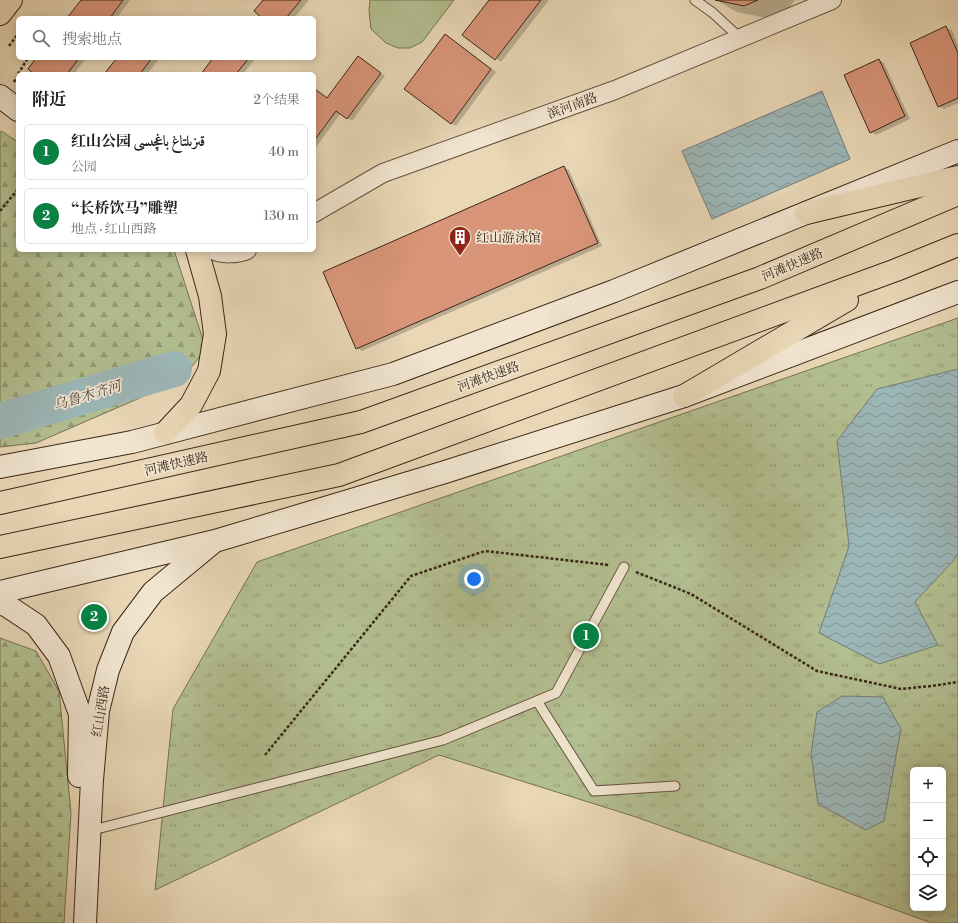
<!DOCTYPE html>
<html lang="zh">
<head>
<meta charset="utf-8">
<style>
	body { margin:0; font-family:"Libre Bodoni",Amiri,"Noto Serif SC",serif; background:#f2f2f2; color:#202124 }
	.controls { position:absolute; right:12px; bottom:12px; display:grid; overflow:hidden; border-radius:6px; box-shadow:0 2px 10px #0003 }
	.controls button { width:36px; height:36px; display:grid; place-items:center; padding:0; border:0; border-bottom:1px solid #e0e0e0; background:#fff; color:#202124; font:20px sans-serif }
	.you { position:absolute; left:474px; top:579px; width:14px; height:14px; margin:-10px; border:3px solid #fff; border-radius:50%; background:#1a73e8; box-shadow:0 0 0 6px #1a73e833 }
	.badge { display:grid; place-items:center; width:26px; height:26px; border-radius:50%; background:#0b8043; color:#fff; font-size:13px; font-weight:700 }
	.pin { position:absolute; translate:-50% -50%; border:2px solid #fff; box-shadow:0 1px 4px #0006 }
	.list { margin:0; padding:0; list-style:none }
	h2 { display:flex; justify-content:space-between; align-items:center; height:52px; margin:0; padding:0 16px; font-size:17px }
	h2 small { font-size:13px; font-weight:400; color:#757577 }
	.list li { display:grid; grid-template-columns:26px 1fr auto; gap:12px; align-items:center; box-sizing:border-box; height:56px; margin:0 8px 8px; padding:0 8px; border:1px solid #e0e0e0; border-radius:6px }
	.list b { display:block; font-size:15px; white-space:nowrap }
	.list p { margin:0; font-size:13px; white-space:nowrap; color:#757577 }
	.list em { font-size:13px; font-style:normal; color:#757577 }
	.icon { flex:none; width:22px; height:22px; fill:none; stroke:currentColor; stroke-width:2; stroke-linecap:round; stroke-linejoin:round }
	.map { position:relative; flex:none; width:958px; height:923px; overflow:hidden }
	.search { position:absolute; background:#fff; box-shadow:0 2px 10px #0003; left:16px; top:16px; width:300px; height:44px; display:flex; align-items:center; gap:10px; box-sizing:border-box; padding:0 14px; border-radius:6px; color:#757577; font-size:15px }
	.panel { position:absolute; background:#fff; box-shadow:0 2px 10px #0003; left:16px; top:72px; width:300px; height:180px; border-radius:6px }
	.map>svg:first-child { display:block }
	.forest { fill:url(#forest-firs); stroke:#767254 }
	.park { fill:url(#park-tufts); stroke:#767254; fill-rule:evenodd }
	.pitch { fill:#b3bf91; stroke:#767254 }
	.water { fill:url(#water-waves); stroke:#757d78 }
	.shadow { fill:#0003 }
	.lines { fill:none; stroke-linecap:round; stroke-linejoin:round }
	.river { stroke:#9cb7b8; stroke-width:36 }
	.building { fill:#d99579; stroke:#3a2618 }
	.lane-casing { stroke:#665240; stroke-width:11 }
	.street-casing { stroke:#665240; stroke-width:20 }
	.secondary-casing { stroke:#3a2618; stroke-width:24 }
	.primary-casing { stroke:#3a2618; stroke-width:24 }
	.highway-casing { stroke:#3a2618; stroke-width:24 }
	.path { stroke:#3a2618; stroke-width:2.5; stroke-dasharray:3 2; stroke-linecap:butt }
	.lane { stroke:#f1e5d0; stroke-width:9 }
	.street { stroke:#f1e5d0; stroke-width:18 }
	.secondary { stroke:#f1e5d0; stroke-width:22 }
	.primary { stroke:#e9d7b6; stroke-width:22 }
	.highway { stroke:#e9d7b6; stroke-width:22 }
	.labels { text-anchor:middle; stroke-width:3.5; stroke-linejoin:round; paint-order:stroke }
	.street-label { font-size:13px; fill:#3a2618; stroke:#f1e5d0 }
	.poi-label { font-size:13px; fill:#3a2618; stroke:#f1e5d0; text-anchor:start }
	.water-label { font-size:14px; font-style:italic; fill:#524a40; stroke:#f1e5d0 }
</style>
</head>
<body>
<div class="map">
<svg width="958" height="923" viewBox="0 0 958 923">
	<defs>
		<pattern id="forest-firs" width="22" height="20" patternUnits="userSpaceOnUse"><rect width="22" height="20" fill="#b3bf91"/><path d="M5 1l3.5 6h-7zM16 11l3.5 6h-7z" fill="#939b75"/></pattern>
		<pattern id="park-tufts" width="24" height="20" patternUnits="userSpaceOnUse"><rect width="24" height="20" fill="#b3bf91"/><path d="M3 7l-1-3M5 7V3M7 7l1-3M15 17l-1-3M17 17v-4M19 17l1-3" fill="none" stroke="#939b75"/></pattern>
		<pattern id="water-waves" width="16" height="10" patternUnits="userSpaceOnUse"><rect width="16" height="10" fill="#9cb7b8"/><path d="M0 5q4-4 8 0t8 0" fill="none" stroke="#809595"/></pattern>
	</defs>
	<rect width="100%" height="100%" fill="#e9d7b6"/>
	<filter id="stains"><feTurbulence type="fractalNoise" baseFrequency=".005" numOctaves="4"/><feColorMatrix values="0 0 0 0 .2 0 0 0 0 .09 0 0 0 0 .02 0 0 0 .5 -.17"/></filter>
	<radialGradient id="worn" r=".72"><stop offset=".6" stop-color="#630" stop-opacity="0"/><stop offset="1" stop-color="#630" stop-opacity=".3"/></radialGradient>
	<g class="forest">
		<polygon points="1,131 18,142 18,250 174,250 206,349 181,380 36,443 0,447 0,133"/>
		<polygon points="0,638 36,651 59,691 71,813 64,923 0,923"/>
	</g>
	<path class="park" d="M958,318V923H932L636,817L439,755L155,890L173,709L257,562ZM913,770H943V908H913Z"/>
	<polygon class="pitch" points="370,0 454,0 422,42 410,48 398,48 386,43 371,29 369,11"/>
	<g class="water">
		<polygon points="822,91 850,159 712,219 682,151"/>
		<polygon points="958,369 958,553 954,560 915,602 938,645 879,664 819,633 849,546 837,441 877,389"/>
		<polygon points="842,696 883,697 901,729 884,821 866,830 818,804 811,754 817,712"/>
	</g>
	<g class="shadow">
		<polygon points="82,0 130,0 117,18 68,18"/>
		<polygon points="265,0 309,0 294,18 264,18"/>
		<polygon points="490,0 549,0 501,62 463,35"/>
		<polygon points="716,0 795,0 789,8 766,18 737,12"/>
		<polygon points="946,28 952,30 958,45 958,103 944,109 939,106"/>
		<polygon points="450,38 496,72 456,126 451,123"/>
		<polygon points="38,58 86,58 74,74 36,74"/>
		<polygon points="118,58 160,58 147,74 106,74"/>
		<polygon points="215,58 256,58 243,74 203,74"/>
		<polygon points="363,60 385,76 352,121 341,113 314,150 314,93 328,99"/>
		<polygon points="879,60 884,63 910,119 876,135 871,132"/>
		<polygon points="564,167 569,170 602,246 362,351 357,348"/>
	</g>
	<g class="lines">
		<polyline class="river" points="0,421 174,369"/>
	</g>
	<g class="building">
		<polygon points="81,0 123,0 110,18 67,18"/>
		<polygon points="263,0 301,0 286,18 262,18 254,11"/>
		<polygon points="489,0 541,0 495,60 462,35"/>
		<polygon points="715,0 758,0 744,6"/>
		<polygon points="946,26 958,53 958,98 938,107 910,43"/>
		<polygon points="445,34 491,69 451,124 404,89"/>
		<polygon points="358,56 381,73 347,119 336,111 314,141 314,91 315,89 327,98"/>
		<polygon points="36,58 79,58 67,74 34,74 28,69"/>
		<polygon points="117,58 152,58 140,74 104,74"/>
		<polygon points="213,58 249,58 236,74 201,74"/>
		<polygon points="879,59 905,116 870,133 844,75"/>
		<polygon points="564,166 598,243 356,349 323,272"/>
	</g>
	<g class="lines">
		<g class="lane-casing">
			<g id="lane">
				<polyline points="695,0 713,13 740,38"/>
				<polyline points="537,701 594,791 675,786"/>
				<polyline points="89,831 443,740 556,693 624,567"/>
			</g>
		</g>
		<g class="street-casing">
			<g id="street">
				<polyline points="314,213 383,173 615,90 832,0"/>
				<path d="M213,250C222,255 238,254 247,250"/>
			</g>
		</g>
		<g class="secondary-casing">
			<g id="secondary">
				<polyline points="0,96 18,110"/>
				<polyline points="0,467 132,442 393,374 614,291 958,151"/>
				<polyline points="0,592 215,541 445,472 684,396 958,292"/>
				<polyline points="0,604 6,605 36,625 59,656 80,714 79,776"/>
				<polyline points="85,923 92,780 98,711 108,670 123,632 153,592 211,544"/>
			</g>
		</g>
		<g class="primary-casing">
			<polyline id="primary" points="0,14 11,0"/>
		</g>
		<g class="highway-casing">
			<g id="highway">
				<polyline points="806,213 958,177"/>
				<polyline points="684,396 847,300"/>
				<polyline points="165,433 191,405 209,371 215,334 210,296 197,250"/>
				<polyline points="0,503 361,422 760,278 958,194"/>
				<polyline points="0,547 339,475 896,270 958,245"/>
			</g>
		</g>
		<g class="path">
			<polyline points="9,46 18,34"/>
			<polyline points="18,74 28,58"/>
			<polyline points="14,82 18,75"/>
			<polyline points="0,211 18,189"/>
			<polyline points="636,572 691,594 817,671 901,689 932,686 958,682"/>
			<polyline points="265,755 411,576 485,551 609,565"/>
		</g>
		<use href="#lane" class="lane"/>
		<use href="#street" class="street"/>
		<use href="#secondary" class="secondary"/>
		<use href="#primary" class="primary"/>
		<use href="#highway" class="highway"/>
	</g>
	<defs>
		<g id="building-pin" transform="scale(1.15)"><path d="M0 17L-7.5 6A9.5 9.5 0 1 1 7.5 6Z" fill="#8f2418" stroke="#f1e5d0"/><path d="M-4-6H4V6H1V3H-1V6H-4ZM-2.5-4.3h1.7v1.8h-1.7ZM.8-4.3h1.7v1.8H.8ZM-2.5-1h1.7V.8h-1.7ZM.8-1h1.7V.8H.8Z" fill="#fff"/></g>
	</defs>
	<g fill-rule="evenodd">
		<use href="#building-pin" x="460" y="237"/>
	</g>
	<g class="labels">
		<g class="street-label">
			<text transform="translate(572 105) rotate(-20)" y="5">滨河南路</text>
			<text transform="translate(792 264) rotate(-23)" y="5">河滩快速路</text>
			<text transform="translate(488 376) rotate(-20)" y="5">河滩快速路</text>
			<text transform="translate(176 463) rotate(-13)" y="5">河滩快速路</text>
			<text transform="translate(100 711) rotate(-81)" y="5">红山西路</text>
		</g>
		<g class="poi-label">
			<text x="476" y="242">红山游泳馆</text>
		</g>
		<g class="water-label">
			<text transform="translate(87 395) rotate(-17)" y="5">乌鲁木齐河</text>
		</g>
	</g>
	<rect width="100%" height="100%" filter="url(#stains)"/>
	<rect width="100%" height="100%" fill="url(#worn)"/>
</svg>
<div class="controls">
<button>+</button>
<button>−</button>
<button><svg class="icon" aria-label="locate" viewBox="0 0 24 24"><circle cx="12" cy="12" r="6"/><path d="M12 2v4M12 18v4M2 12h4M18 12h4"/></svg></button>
<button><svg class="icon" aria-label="layers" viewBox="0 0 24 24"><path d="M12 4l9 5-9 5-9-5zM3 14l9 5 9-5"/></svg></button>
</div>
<div class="you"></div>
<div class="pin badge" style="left:586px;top:636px">1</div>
<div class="pin badge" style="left:94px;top:617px">2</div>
<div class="search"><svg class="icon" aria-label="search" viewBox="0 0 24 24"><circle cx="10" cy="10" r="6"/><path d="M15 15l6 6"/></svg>搜索地点</div>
<section class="panel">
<h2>附近<small>2个结果</small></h2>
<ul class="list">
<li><span class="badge">1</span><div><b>红山公园 قىزىلتاغ باغچىسى</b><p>公园</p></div><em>40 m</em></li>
<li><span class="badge">2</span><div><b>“长桥饮马”雕塑</b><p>地点 · 红山西路</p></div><em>130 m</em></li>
</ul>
</section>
</div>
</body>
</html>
